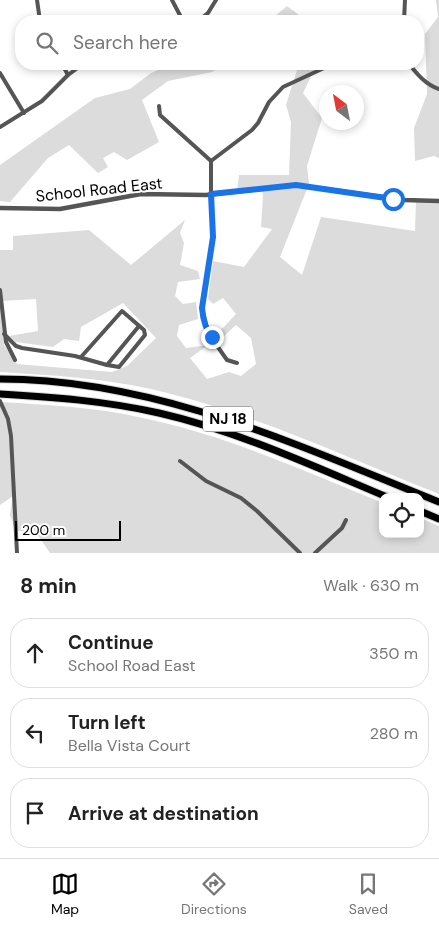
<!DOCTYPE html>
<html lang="en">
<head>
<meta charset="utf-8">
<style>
	body { margin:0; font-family:"DM Sans",sans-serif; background:#f6f6f6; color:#222 }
	.controls { position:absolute; right:15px; bottom:15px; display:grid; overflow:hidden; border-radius:10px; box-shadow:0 2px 8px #0003 }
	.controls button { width:45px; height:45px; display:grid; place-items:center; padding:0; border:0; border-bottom:1px solid #e0e0e0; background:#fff; color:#222; font:25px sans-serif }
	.compass { position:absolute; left:319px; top:85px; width:45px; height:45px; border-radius:50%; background:#fff; box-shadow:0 2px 8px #0003; rotate:328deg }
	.scale { position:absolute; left:15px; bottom:12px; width:106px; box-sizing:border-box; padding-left:5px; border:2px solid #000; border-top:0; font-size:14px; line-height:18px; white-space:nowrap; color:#000; -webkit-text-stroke:4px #fff; paint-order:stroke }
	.stop { position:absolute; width:15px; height:15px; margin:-11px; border:4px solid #1a73e8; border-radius:50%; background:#fff }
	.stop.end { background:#1a73e8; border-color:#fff; box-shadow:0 1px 5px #0008 }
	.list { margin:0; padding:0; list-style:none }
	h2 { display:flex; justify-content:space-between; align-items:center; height:65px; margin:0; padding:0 20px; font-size:21px }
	h2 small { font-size:16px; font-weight:400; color:#767676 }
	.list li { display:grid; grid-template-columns:32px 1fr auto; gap:15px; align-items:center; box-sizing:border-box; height:70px; margin:0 10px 10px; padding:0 10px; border:1px solid #e0e0e0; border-radius:20px }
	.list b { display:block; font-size:19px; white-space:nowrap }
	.list p { margin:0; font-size:16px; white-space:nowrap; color:#767676 }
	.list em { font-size:16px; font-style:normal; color:#767676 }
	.icon { flex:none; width:28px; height:28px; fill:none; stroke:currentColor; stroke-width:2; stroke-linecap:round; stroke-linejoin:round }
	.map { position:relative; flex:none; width:439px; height:553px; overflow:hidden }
	.search { position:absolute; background:#fff; box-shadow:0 2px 8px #0003; left:15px; right:15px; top:15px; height:55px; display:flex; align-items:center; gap:12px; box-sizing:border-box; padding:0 18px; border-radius:20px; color:#767676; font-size:19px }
	.sheet { height:305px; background:#fff }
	nav { display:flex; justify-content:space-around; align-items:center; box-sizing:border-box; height:70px; border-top:1px solid #e0e0e0; background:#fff; font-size:14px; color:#767676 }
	nav a { display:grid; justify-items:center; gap:2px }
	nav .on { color:#000 }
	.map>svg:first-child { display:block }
	.green { fill:#dcdcdc; fill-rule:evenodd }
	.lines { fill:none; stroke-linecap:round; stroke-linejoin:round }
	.motorway-casing { stroke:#dbdbdb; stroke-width:9 }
	.minor { stroke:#555; stroke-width:4 }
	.tertiary { stroke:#555; stroke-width:4.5 }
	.motorway { stroke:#000; stroke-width:7 }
	.route { stroke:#1a73e8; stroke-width:6 }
	.labels { text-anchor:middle; stroke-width:4; stroke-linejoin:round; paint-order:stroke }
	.shield { fill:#fff; stroke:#4c4c4c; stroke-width:1 }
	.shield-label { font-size:15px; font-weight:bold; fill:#000 }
	.street-label { font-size:16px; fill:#000; stroke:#fff }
</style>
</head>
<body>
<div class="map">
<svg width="439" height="553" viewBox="0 0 439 553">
	<rect width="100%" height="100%" fill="#fff"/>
	<g class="green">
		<polygon points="436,0 439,0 439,158 434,156 415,161 414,128 427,94 425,34 438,17"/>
		<polygon points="287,6 307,21 269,21"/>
		<polygon points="172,64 226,64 212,72 168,81 142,100 159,142 127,160 114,152 103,158 108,167 98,173 69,145 48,158 10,202 0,201 0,165 95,98 130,89 151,73"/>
		<path d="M299,64H315V68L303,93L322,118L307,166L309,184L280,257L302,275L321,217L415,231L416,201L439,200V494C344,456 250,412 151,389C101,378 50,375 0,372V250H13V236L89,230L131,265L185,220L180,233L184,243L180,265L198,271L200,279L178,282L175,296L183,304L196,302L198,319L179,325L177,336L186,348L208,345L190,358L207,379L229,372L241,376L256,364L251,338L236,325L221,339L220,331L236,314L223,298L213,304L208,299L213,261L244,267L272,229L261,227L263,195L261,188L237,191L239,175H289L291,122L286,105ZM36,299L38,331L9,336L16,342L53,347L64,339L79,341L81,327L123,303L156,338L127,366L112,372L17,364L4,345L1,301Z"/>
		<path d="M0,402C48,405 96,407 143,418C226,435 304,471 383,503V534H420V518L439,526V553H50L35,531H16L10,515L13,496L0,505Z"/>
	</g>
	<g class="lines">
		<g class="motorway-casing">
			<g id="motorway">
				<path d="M0,379C156,379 297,445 439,502"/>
				<path d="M0,394C53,397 106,401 159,413C238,431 313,466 387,497"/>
				<polyline points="420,511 439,519"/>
			</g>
		</g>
		<g class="minor">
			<polyline points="37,0 40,21"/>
			<polyline points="172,0 183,21"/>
			<polyline points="198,21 208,13 216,0"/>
			<polyline points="404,21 405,0"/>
			<polyline points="62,64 68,75"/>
			<path d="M409,64C417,74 426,85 439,89"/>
			<polyline points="0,73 24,113"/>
			<polyline points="159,106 160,115 211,161"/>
			<polyline points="0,127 42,101 68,75 83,64"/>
			<polyline points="211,161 211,194 213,237 202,308 208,333 227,360 237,363"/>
			<polyline points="211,161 252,130 258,123 269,102 283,87 324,68 328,64"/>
			<polyline points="0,290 6,342 15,360"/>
			<polyline points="4,334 16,346 22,348 75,356 107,365 139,326"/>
			<polyline points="81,357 122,311 144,330 145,335 119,367 107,365"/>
			<polyline points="0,401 8,419 11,436 17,553"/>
			<polyline points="180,461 206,481 241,498 257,511 300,553"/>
			<polyline points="315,553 342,528 346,520"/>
		</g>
		<polyline class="tertiary" points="0,208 60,209 141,194 206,195 296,185 404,200 439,201"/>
		<use href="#motorway" class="motorway"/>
	</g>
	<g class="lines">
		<path class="route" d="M212,337C205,329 203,319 202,308L213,237L211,194L296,185L393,199"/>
	</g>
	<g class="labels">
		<rect class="shield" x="203" y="406.5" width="50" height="25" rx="4"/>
		<g class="shield-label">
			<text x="228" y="424">NJ 18</text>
		</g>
		<g class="street-label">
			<text transform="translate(99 189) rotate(-6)" y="6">School Road East</text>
		</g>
	</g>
</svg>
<div class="controls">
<button><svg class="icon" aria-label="locate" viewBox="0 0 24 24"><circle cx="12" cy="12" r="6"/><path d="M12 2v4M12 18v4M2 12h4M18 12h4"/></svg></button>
</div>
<svg class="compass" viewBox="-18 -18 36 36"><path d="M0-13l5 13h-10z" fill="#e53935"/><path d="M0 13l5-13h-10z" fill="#767676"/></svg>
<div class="scale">200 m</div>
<div class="stop" style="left:393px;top:199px"></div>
<div class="stop end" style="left:212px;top:337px"></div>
<div class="search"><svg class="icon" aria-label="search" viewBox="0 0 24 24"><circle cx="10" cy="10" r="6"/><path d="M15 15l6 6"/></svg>Search here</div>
</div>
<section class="sheet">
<h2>8 min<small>Walk · 630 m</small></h2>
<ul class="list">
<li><svg class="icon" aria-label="ahead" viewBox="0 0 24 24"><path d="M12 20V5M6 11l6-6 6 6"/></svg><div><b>Continue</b><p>School Road East</p></div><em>350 m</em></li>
<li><svg class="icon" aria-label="left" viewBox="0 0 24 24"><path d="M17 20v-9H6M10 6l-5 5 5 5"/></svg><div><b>Turn left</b><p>Bella Vista Court</p></div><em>280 m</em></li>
<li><svg class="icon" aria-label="arrive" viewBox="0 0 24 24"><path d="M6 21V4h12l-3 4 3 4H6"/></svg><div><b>Arrive at destination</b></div></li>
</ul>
</section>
<nav>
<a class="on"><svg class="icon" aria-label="map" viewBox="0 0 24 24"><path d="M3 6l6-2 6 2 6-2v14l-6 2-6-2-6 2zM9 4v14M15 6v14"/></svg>Map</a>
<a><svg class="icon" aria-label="directions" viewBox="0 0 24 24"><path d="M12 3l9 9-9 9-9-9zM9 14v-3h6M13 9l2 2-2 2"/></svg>Directions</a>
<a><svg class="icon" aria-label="saved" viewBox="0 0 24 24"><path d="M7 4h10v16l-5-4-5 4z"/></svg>Saved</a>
</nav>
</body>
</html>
